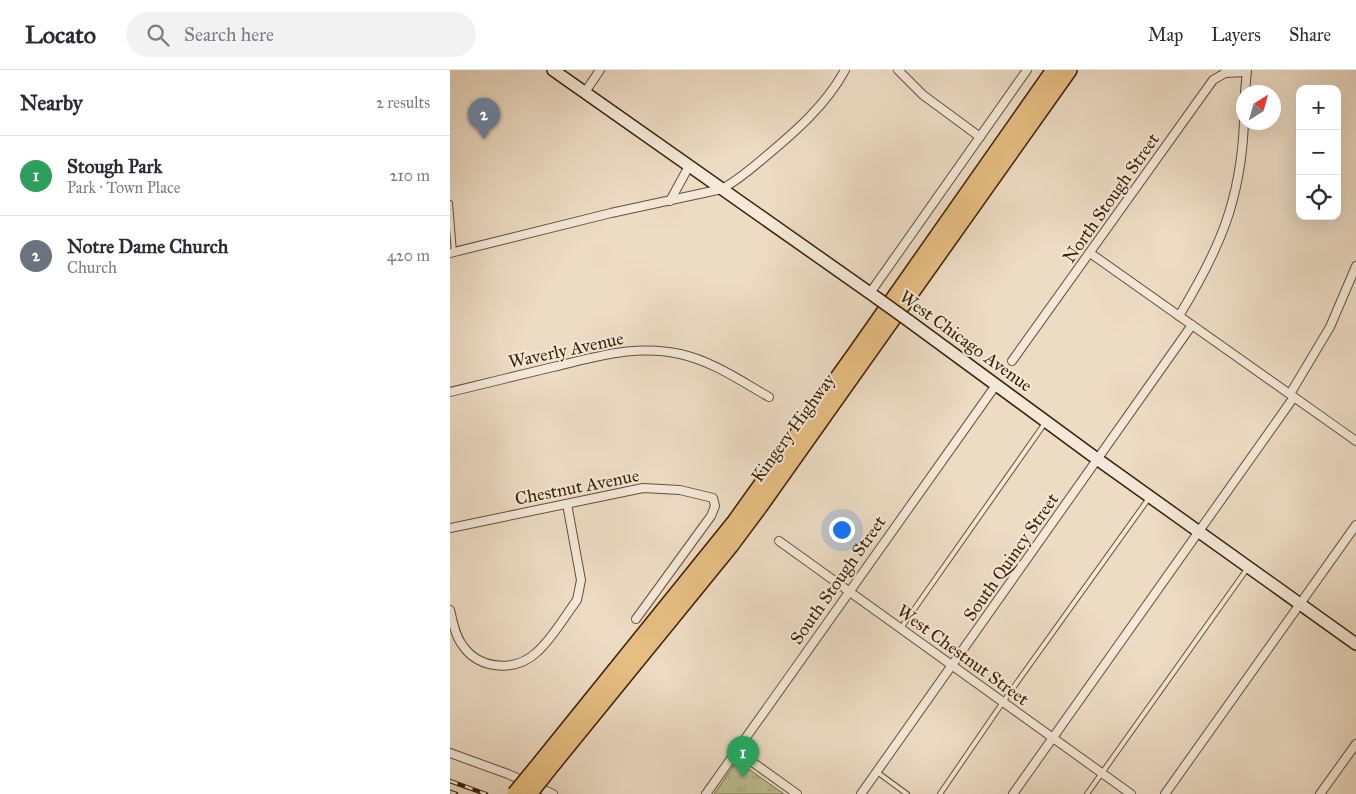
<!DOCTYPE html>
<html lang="en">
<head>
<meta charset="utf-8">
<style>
	body { margin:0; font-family:"IM FELL Great Primer",serif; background:#f2f2f3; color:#2b2b33 }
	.controls { position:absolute; right:15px; top:15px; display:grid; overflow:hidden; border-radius:10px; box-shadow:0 5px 20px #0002 }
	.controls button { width:45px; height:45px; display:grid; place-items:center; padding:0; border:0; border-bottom:1px solid #e1e1e2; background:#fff; color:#2b2b33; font:25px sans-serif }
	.compass { position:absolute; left:786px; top:15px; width:45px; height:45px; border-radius:50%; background:#fff; box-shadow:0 5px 20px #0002; rotate:37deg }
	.you { position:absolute; left:391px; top:459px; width:18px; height:18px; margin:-12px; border:4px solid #fff; border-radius:50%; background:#1a73e8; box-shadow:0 0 0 8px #1a73e833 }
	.badge { display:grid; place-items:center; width:32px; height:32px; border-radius:50%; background:#8f2418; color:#fff; font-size:16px; font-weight:700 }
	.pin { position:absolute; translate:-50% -41px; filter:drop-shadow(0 1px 2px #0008) }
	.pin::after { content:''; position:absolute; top:26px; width:18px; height:15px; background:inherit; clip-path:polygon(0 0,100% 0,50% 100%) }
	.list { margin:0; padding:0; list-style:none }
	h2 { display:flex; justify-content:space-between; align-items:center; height:65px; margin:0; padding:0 20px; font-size:21px }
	h2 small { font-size:16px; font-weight:400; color:#7c7c81 }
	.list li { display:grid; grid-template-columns:32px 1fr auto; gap:15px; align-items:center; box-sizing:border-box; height:80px; padding:0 20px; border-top:1px solid #e1e1e2 }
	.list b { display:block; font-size:19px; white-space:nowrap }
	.list p { margin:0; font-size:16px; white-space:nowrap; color:#7c7c81 }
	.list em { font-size:16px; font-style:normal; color:#7c7c81 }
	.icon { flex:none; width:28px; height:28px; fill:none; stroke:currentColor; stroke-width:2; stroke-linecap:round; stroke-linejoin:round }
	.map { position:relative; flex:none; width:906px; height:724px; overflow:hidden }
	header { display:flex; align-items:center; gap:30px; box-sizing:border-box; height:70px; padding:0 25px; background:#fff; border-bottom:1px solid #e1e1e2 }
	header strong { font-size:24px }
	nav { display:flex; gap:28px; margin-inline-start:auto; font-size:18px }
	.search { width:350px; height:45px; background:#f2f2f3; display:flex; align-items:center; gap:12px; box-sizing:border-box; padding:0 18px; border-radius:28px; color:#7c7c81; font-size:19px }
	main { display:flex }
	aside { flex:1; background:#fff }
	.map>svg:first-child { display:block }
	.park { fill:url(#park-tufts); stroke:#7c6f4b }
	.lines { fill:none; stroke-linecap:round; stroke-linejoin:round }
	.lane-casing { stroke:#684e35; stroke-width:6 }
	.street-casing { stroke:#684e35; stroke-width:10 }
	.secondary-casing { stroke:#3b1f05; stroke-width:14 }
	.highway-casing { stroke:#3b1f05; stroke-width:18 }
	.lane { stroke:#f3e8d9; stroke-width:4 }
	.street { stroke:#f3e8d9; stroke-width:8 }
	.secondary { stroke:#f3e8d9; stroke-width:11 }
	.highway { stroke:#e6be82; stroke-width:15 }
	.rail-casing { stroke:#3b1f05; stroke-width:4.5 }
	.rail { stroke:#f3e8d9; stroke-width:2.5; stroke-dasharray:8; stroke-linecap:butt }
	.secondary-bridge-casing { stroke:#3b1f05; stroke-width:14; stroke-linecap:butt }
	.highway-bridge-casing { stroke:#3b1f05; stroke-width:18; stroke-linecap:butt }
	.secondary-bridge { stroke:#f3e8d9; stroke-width:11 }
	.highway-bridge { stroke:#e6be82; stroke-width:15 }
	.labels { text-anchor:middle; stroke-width:4; stroke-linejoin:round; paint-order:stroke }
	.street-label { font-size:18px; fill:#3b1f05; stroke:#f3e8d9 }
</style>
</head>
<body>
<header>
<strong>Locato</strong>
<div class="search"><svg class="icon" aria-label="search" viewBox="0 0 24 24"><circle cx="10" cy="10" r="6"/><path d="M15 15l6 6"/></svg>Search here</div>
<nav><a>Map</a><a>Layers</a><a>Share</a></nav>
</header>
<main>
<aside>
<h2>Nearby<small>2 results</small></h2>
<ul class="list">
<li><span class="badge" style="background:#2e9e5b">1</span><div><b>Stough Park</b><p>Park · Town Place</p></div><em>210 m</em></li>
<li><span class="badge" style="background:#6b7280">2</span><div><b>Notre Dame Church</b><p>Church</p></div><em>420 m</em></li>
</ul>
</aside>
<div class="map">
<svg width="906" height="724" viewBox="0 0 906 724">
	<defs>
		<pattern id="park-tufts" width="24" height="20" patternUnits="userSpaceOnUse" patternTransform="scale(1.25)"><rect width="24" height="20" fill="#bdbf91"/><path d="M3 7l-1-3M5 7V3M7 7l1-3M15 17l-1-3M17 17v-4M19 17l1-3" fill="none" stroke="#a3a47c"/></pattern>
	</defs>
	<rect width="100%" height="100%" fill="#eddcc4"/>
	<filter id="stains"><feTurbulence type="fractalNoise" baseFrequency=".004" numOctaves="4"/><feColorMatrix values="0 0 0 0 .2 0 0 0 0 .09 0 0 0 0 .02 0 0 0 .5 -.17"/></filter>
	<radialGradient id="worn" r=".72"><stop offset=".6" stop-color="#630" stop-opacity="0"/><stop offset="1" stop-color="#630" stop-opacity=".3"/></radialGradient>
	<polygon class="park" points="287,691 334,724 264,724"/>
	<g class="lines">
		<g class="lane-casing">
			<g id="lane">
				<polyline points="0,133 4,183"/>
				<polyline points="451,558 595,353"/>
				<polyline points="427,702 457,724"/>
				<polyline points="490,724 553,632 699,428"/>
				<polyline points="637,724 797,499"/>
			</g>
		</g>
		<g class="street-casing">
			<g id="street">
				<polyline points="448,0 473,25 530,67"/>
				<polyline points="135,22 150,0"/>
				<polyline points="795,22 797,0"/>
				<polyline points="220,131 239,96"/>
				<path d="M0,183L161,143L272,119C288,110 301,99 315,87C345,62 376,35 395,0"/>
				<polyline points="640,183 906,371"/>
				<polyline points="420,223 577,0"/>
				<path d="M729,246C769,180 791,131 794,52"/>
				<polyline points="562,291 763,10 775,3 796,2"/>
				<path d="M0,322C34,314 69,305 103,297C146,287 186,274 230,284C262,291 291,311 319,327"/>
				<polyline points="840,324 880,257 906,196"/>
				<polyline points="0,458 193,418 230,420 263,428 265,436 261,446 186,549"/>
				<polyline points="329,471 681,724"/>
				<path d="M0,540C3,552 5,566 13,576C30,600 66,602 87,582C102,569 115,546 127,530L131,510L117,434"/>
				<polyline points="287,681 347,724"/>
				<polyline points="0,683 58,704 103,724"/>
				<polyline points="256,724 546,315"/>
				<polyline points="411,724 742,255"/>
				<polyline points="563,724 844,327"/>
				<polyline points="715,724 906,455"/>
				<polyline points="870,724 906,674"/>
			</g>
		</g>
		<g class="secondary-casing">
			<g id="secondary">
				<polyline points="103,0 427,228"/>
				<polyline points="459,251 647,389 906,574"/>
			</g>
		</g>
		<g class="highway-casing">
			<g id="highway">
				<polyline points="92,691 284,453 407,281 604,0"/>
				<polyline points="102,695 281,475 310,436 619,0"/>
			</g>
		</g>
		<use href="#lane" class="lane"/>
		<use href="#street" class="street"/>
		<use href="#secondary" class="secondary"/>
		<use href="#highway" class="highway"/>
		<g class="rail-casing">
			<g id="rail">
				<polyline points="0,711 36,724"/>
				<polyline points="0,722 6,724"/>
			</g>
		</g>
		<use href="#rail" class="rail"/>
		<g class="secondary-bridge-casing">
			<polyline id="secondary-bridge" points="427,228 459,251"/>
		</g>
		<g class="highway-bridge-casing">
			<g id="highway-bridge">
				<polyline points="65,724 92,691"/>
				<polyline points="79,724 102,695"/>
			</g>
		</g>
		<use href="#secondary-bridge" class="secondary-bridge"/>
		<use href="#highway-bridge" class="highway-bridge"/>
	</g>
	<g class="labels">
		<g class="street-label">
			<text transform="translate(661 128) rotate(-55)" y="6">North Stough Street</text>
			<text transform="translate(516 271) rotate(36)" y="6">West Chicago Avenue</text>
			<text transform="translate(116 280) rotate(-12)" y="6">Waverly Avenue</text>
			<text transform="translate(343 358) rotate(-54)" y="6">Kingery Highway</text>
			<text transform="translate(127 417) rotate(-11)" y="6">Chestnut Avenue</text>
			<text transform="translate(561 487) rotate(-55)" y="6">South Quincy Street</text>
			<text transform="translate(388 510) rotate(-55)" y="6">South Stough Street</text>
			<text transform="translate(513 585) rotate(36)" y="6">West Chestnut Street</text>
		</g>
	</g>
	<rect width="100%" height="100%" filter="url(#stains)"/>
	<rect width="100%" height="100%" fill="url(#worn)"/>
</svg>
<div class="controls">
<button>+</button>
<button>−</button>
<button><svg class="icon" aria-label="locate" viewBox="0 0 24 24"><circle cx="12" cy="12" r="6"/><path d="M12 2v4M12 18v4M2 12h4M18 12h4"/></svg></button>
</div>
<svg class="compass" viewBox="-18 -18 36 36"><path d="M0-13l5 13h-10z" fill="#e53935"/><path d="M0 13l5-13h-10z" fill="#7c7c81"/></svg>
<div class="you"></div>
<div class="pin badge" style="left:293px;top:707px;background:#2e9e5b">1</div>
<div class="pin badge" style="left:34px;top:69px;background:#6b7280">2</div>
</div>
</main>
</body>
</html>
